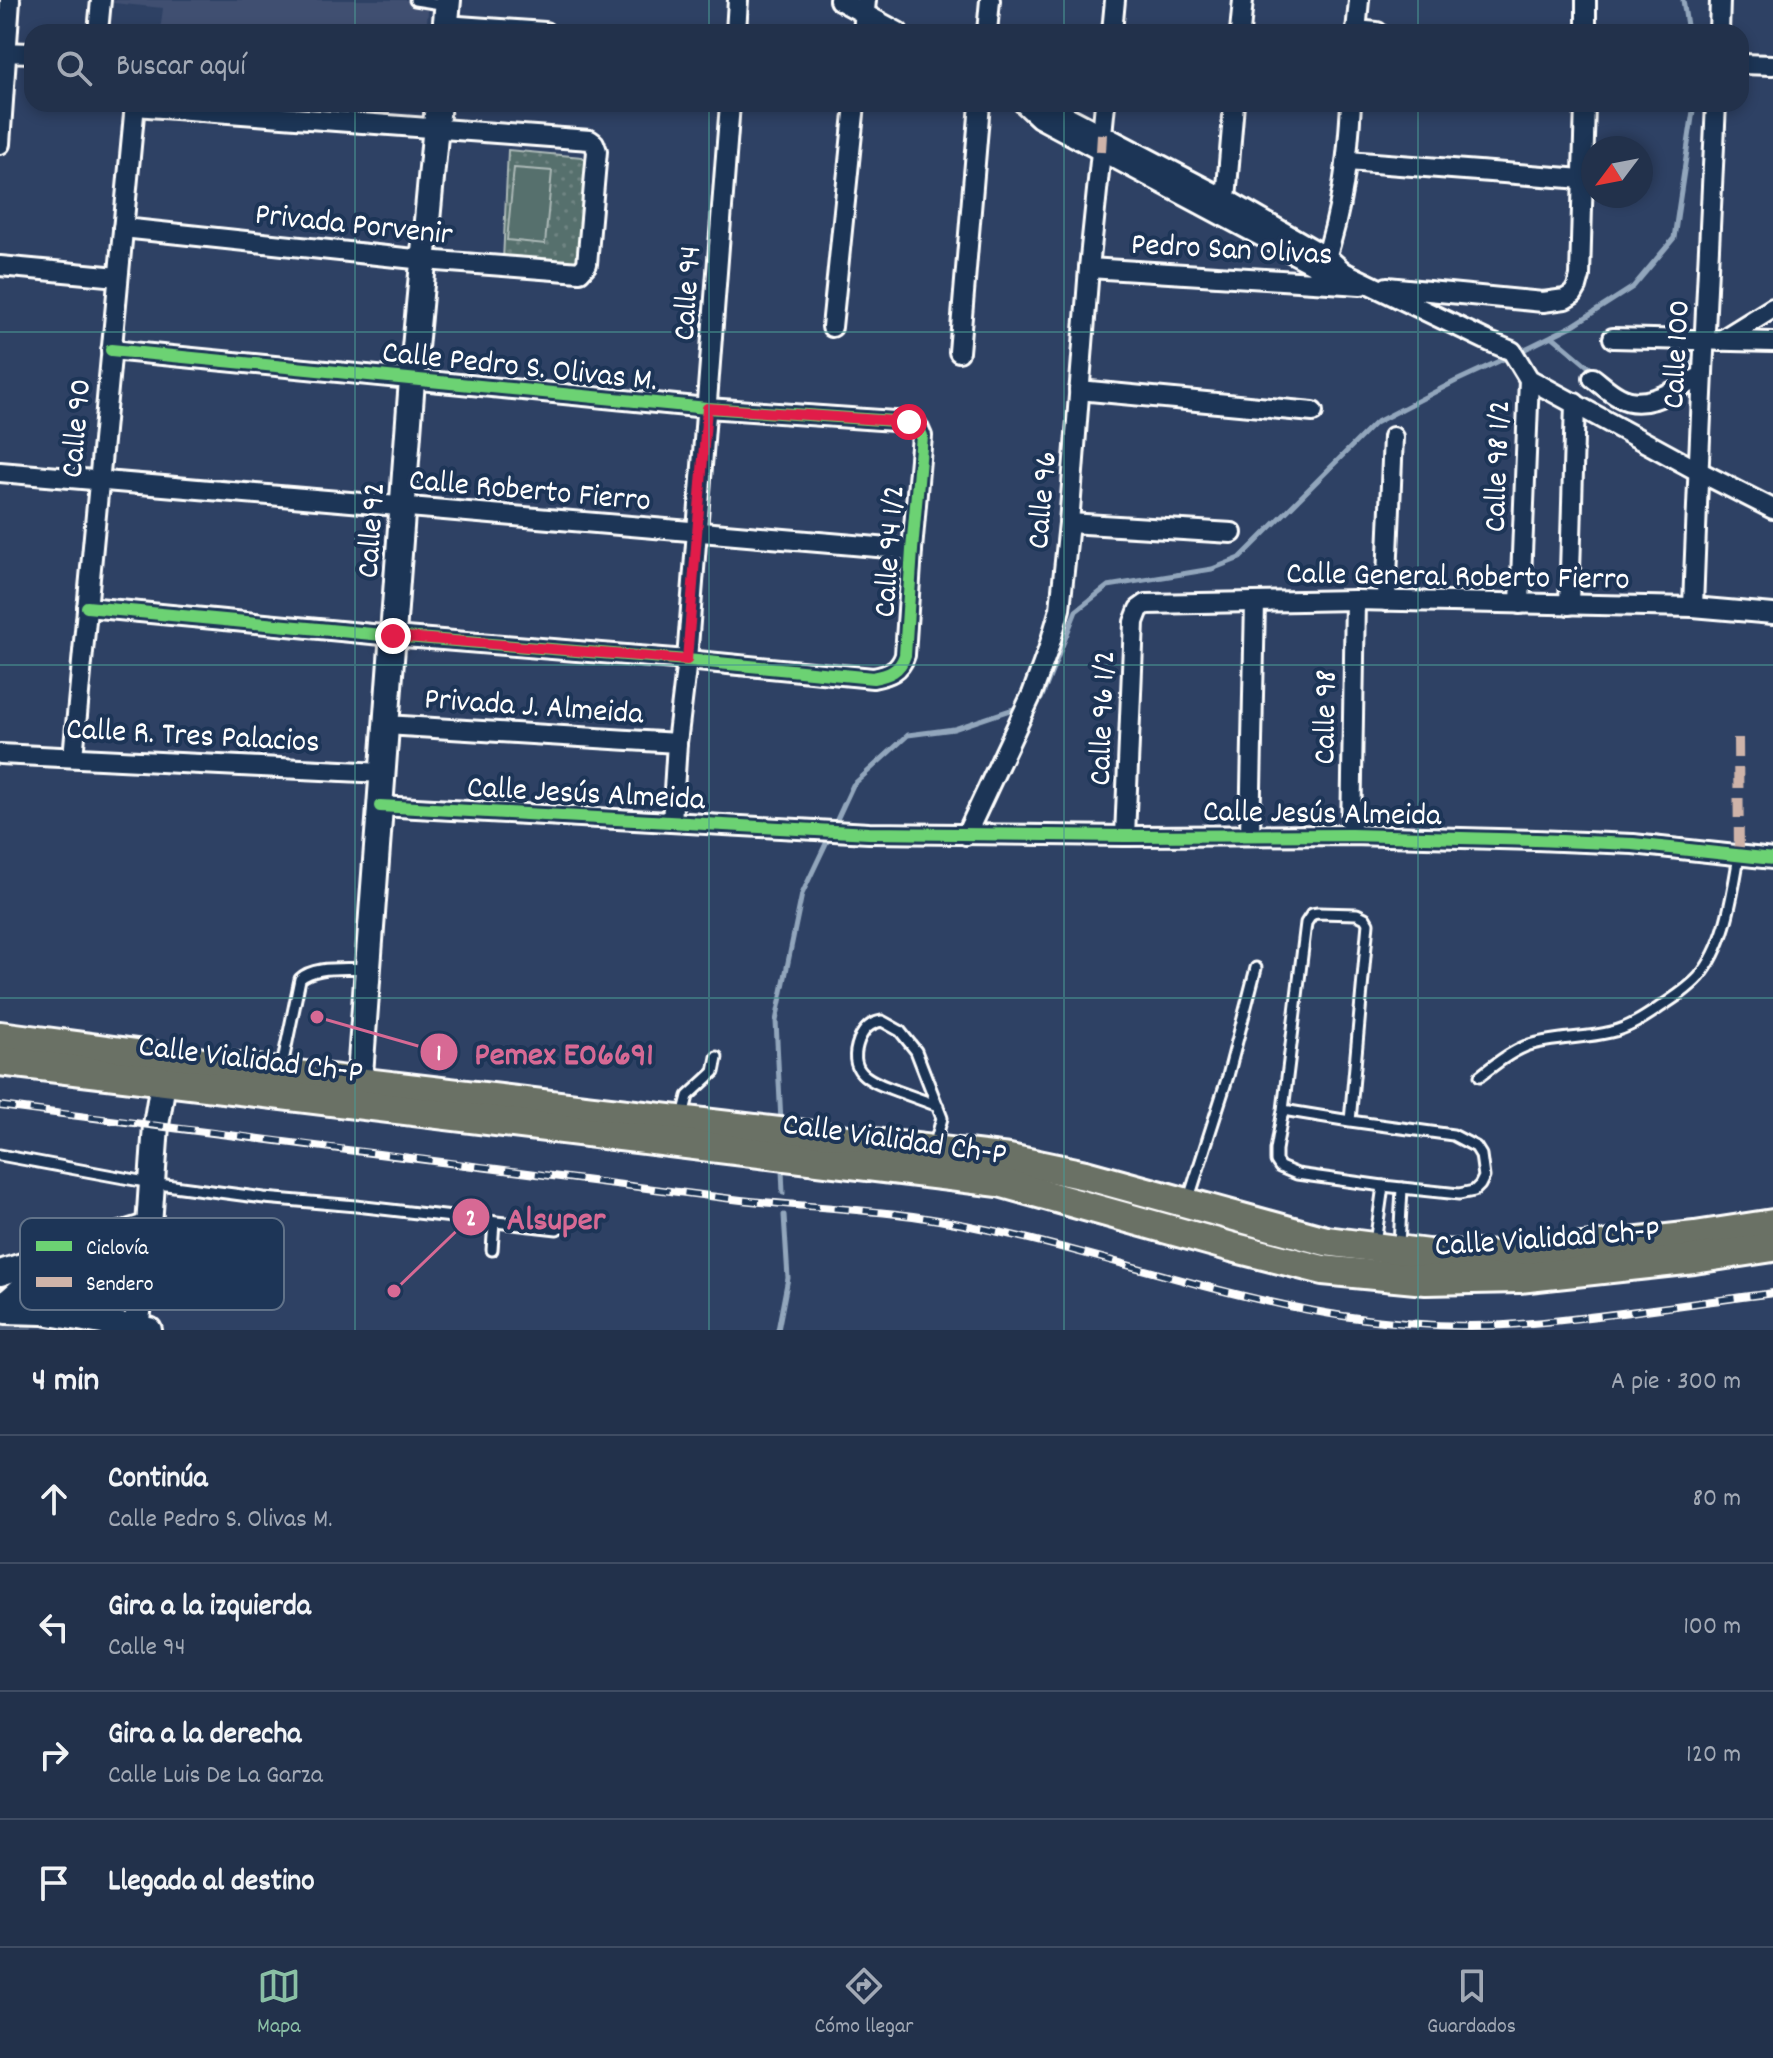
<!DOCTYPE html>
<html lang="es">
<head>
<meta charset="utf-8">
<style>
	body { margin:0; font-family:Dekko,sans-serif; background:#2a3952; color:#f1f3f6 }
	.compass { position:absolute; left:1581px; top:136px; width:72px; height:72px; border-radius:50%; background:#22314b; box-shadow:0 4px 12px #0003; rotate:238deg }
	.stop { position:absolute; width:24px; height:24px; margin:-18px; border:6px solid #e11d48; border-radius:50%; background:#fff }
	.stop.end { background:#e11d48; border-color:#fff; box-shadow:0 2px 8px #0008 }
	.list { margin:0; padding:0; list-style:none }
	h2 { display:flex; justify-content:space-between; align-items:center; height:104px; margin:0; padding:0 32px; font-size:34px }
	h2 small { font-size:26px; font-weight:400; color:#a2a9b5 }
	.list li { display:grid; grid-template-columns:52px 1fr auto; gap:24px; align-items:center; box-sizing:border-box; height:128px; padding:0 32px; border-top:2px solid #3f4c63 }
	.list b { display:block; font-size:30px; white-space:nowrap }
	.list p { margin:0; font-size:26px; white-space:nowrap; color:#a2a9b5 }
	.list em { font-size:26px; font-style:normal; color:#a2a9b5 }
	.icon { flex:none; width:44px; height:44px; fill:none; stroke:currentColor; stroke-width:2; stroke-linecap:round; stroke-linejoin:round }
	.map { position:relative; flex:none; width:1773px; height:1330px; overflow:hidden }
	.search { position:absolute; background:#22314b; box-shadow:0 4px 12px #0003; left:24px; right:24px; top:24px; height:88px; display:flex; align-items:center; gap:20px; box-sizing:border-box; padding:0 28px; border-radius:24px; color:#a2a9b5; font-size:30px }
	.sheet { height:616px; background:#22314b }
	nav { display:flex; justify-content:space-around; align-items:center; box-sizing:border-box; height:112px; border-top:2px solid #3f4c63; background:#22314b; font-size:22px; color:#a2a9b5 }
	nav a { display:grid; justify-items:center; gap:4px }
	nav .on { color:#8abfa5 }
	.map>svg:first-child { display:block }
	.built { fill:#3f4f71 }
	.grass { fill:url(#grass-dots); stroke:#abb8b6; stroke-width:2 }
	.garden { fill:#57706d; stroke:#abb8b6; stroke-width:2 }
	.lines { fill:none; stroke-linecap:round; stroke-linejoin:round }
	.stream { stroke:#92a6bc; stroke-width:5 }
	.highway-tunnel { stroke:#4d5e7b; stroke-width:32; stroke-dasharray:32 16; stroke-linecap:butt }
	.lane-casing { stroke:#fff; stroke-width:15 }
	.street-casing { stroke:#fff; stroke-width:24 }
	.secondary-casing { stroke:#fff; stroke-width:30 }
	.primary-casing { stroke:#fff; stroke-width:34 }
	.lane { stroke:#1d3557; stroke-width:9 }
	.street { stroke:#1d3557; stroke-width:18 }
	.secondary { stroke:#1d3557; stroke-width:24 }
	.primary { stroke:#6b7165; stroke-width:28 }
	.rail-casing { stroke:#fff; stroke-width:8 }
	.rail { stroke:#1d3557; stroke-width:5; stroke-dasharray:15; stroke-linecap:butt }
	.quiet { stroke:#ceb3a9; stroke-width:10; stroke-dasharray:20 10; stroke-linecap:butt }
	.cycleway-casing { stroke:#1d3557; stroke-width:17 }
	.cycleway { stroke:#6cd273; stroke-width:12 }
	.route { stroke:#e11d48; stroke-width:10 }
	.grid { fill:none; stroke:#4b9892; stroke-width:2; stroke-opacity:0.55 }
	.labels { text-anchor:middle; stroke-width:8; stroke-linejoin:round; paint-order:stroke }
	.street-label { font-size:32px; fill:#fff; stroke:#1d3557 }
	.key { fill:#1d3557; stroke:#617289; stroke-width:2 }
	.key-label { font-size:22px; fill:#fff }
	.leader { fill:none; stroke:#d76994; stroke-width:3 }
	.callout-dot { fill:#d76994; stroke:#1d3557; stroke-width:3 }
	.mark-label { font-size:24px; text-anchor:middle; font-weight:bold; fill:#fff }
	.callout-label { font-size:34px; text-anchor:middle; font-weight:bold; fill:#d76994; stroke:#1d3557; stroke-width:8; stroke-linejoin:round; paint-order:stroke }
</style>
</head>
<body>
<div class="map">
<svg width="1773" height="1330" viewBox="0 0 1773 1330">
	<defs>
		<pattern id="grass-dots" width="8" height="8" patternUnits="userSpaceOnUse" patternTransform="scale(2)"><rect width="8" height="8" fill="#57706d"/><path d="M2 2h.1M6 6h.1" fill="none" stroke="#708583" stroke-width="1.8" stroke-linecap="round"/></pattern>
	</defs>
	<rect width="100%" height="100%" fill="#2e4164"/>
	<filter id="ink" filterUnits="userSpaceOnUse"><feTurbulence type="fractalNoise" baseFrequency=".0125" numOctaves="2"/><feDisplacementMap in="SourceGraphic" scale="16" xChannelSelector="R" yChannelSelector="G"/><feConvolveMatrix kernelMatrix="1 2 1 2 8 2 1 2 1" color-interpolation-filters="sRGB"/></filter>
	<g filter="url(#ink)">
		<polygon class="built" points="113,0 429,0 426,32 160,32 163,8 113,3"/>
		<polygon class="grass" points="508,150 582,157 586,160 580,266 503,261"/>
		<polygon class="garden" points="514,168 552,171 545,244 507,240"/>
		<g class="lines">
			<g class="stream">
				<polyline points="1683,0 1688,32"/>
				<polyline points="1552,336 1596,373"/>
				<polyline points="1519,352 1572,326 1633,287 1674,238 1694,104"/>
				<polyline points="1676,380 1680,378 1696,357"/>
				<polyline points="1036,701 1041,699 1076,611 1108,586 1212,569 1240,558 1375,423 1456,381 1510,356"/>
				<polyline points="834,826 853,785 908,735 954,729 1019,707"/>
				<polyline points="781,1122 776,1021 802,894 830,835"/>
				<polyline points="782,1170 783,1193"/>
				<polyline points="778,1330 788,1278 784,1215"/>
			</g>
			<polyline class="highway-tunnel" points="0,1324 46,1330"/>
			<g class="lane-casing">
				<g id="lane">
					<polyline points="415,0 447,5"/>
					<path d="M281,1071L300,979C315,965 345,970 365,968"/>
					<path d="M1480,1076C1494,1065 1509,1053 1526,1046C1553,1037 1583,1039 1611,1032C1629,1028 1645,1017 1660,1007C1674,998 1688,989 1699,977C1726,945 1732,896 1739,856"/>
					<polyline points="1283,1110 1350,1121 1453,1135 1476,1147 1481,1155 1484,1177 1480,1185 1474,1191 1459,1194 1383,1186 1297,1174 1280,1167 1276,1161 1276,1150 1283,1110 1306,923 1312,914 1318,913 1357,914 1365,918 1368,923 1350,1121"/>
					<polyline points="683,1116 688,1096 714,1072 717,1057"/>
					<path d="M934,1147L942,1118L916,1051L900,1031L882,1021C870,1023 864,1029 859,1040C846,1074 871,1081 897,1091C911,1096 925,1101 938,1106"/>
					<polyline points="0,1155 151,1183 264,1198 356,1206 557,1229"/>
					<polyline points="1189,1198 1228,1076 1256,968"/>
					<polyline points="1375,1243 1383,1186"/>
					<polyline points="1399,1245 1402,1188"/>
					<polyline points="492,1250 494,1222"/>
				</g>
			</g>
			<g class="street-casing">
				<g id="street">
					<polyline points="839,0 898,32"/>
					<polyline points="445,25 545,32"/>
					<polyline points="1356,30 1377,32"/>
					<polyline points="98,32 101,0"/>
					<polyline points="736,32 738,0"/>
					<polyline points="863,32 866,0"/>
					<polyline points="987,32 990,0"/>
					<polyline points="1112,32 1115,0"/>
					<polyline points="1240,32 1243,0"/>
					<polyline points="1356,32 1359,0"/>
					<polyline points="1586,32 1586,0"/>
					<polyline points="1719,32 1720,0"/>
					<polyline points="0,52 32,53"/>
					<polyline points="1741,64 1773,65"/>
					<polyline points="1024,104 1039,118 1322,269 1344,272"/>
					<polyline points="1044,104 1226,199 1327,257 1344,272 1490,342 1512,351 1529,379 1698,471 1773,509"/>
					<polyline points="1102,134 1105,104"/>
					<polyline points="0,144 10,0"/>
					<polyline points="1348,161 1582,179"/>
					<polyline points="1226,199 1234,104"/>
					<polyline points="123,228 424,260 580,272 587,264 597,151 594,143 590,140 135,106"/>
					<polyline points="0,266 118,277"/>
					<path d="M1323,266C1342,213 1348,159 1351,104"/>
					<polyline points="1089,268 1361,285"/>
					<polyline points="1387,287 1543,302 1565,299 1573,294 1577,287 1580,276 1585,104"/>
					<polyline points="832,327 855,104"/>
					<polyline points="1613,338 1773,342"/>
					<polyline points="1720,341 1773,308"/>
					<polyline points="959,352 980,104"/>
					<path d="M1593,378C1601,384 1609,392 1619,397C1645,412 1678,388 1702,376"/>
					<polyline points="1079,390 1313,412"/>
					<polyline points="0,472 912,550"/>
					<polyline points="1069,523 1232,533"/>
					<polyline points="1386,601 1393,437"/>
					<polyline points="1520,604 1529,379"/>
					<polyline points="1569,605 1575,403"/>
					<path d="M87,607L393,636L687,660L873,678C889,675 900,671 905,655L912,550L922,436L918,427L909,422L707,408L111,350"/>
					<path d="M1693,607C1699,439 1708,272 1716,104"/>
					<polyline points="386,725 677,743"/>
					<polyline points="0,754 383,773"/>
					<polyline points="73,757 135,104"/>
					<polyline points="380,806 869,833 1125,836 1351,835 1536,840 1633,844 1773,859"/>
					<polyline points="672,822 677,743 687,660 730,104"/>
					<polyline points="966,835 1032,694 1048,650 1060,609 1069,523 1089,268 1101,152"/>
					<polyline points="1250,835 1255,602"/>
					<polyline points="1351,835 1355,600"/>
					<polyline points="1125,836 1134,622 1139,609 1146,604 1355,600 1693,607 1773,614"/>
				</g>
			</g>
			<g class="secondary-casing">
				<g id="secondary">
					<polyline points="445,32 448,0"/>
					<polyline points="358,1101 412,380 438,104"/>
					<polyline points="0,1273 149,1226"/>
					<polyline points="3,1306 37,1276 54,1257"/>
					<polyline points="6,1311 43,1312 149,1330"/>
					<polyline points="136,1328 149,1226 156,1125 166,1064"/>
				</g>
			</g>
			<g class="primary-casing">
				<g id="primary">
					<polyline points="0,1036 280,1073 1009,1159 1085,1175 1326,1241 1428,1254 1509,1256 1695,1236 1773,1224"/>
					<polyline points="0,1061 999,1182 1232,1247 1323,1270 1426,1280 1519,1278 1694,1259 1773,1247"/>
				</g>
			</g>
			<use href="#lane" class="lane"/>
			<use href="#street" class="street"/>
			<use href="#secondary" class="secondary"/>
			<use href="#primary" class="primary"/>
			<g class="rail-casing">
				<path id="rail" d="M0,1106C245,1136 489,1168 733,1199C793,1206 853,1208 913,1216C1060,1237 1196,1293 1343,1316C1404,1325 1470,1329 1532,1323C1612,1316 1693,1303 1773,1293"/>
			</g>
			<use href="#rail" class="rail"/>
			<g class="quiet">
				<polyline points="1101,152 1102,134"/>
				<polyline points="1738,738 1739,856"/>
			</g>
			<g class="cycleway-casing">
				<g id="cycleway">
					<path d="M87,607L393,636L687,660L873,678C889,675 900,671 905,655L912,550L922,436L918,427L909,422L707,408L111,350"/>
					<polyline points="380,806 869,833 1125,836 1351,835 1536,840 1633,844 1773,859"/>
				</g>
			</g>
			<use href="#cycleway" class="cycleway"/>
		</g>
	</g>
	<g class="lines" filter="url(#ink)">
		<polyline class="route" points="393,636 687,660 707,408 909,422"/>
	</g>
	<path class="grid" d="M355,0V32M709,0V32M1064,0V32M1418,0V32M355,104V1330M709,104V1330M1064,104V1330M1418,104V1330M0,332H1773M0,665H1773M0,998H1773"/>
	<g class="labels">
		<g class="street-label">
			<text transform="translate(354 222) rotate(6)" y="11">Privada Porvenir</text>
			<text transform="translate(1232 247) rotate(3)" y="11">Pedro San Olivas</text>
			<text transform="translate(685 293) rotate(-86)" y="11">Calle 94</text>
			<text transform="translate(1674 354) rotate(-87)" y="11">Calle 100</text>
			<text transform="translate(520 364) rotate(6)" y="11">Calle Pedro S. Olivas M.</text>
			<text transform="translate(74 428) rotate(-85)" y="11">Calle 90</text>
			<text transform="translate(1495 466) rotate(-88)" y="11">Calle 98 1/2</text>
			<text transform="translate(530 488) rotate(5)" y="11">Calle Roberto Fierro</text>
			<text transform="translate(1040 500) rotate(-85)" y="11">Calle 96</text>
			<text transform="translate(369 530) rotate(-86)" y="11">Calle 92</text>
			<text transform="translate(887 551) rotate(-86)" y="11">Calle 94 1/2</text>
			<text transform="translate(1458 574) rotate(1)" y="11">Calle General Roberto Fierro</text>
			<text transform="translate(534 704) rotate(4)" y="11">Privada J. Almeida</text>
			<text transform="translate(1323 717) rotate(-89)" y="11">Calle 98</text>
			<text transform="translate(1100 718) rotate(-88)" y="11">Calle 96 1/2</text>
			<text transform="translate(193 733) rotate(3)" y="11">Calle R. Tres Palacios</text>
			<text transform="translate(586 791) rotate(3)" y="11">Calle Jesús Almeida</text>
			<text transform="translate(1322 811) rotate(1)" y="11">Calle Jesús Almeida</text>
			<text transform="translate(251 1057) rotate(7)" y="11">Calle Vialidad Ch-P</text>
			<text transform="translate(895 1137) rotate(8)" y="11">Calle Vialidad Ch-P</text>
			<text transform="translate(1547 1236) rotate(-4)" y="11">Calle Vialidad Ch-P</text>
		</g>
	</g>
	<rect x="20" y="1218" width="264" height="92" rx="12" class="key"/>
	<rect x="36" y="1241" width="36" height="10" fill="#6cd273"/>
	<rect x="36" y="1277" width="36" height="10" fill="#ceb3a9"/>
	<g class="key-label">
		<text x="86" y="1254">Ciclovía</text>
		<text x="86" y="1290">Sendero</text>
	</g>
	<path class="leader" d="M317 1017L439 1052M394 1291L471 1217"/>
	<g class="callout-dot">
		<circle cx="317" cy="1017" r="8"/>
		<circle cx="394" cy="1291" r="8"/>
		<circle cx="439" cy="1052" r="20"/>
		<circle cx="471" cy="1217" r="20"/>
	</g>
	<g class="mark-label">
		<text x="439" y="1060">1</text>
		<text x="471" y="1225">2</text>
	</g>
	<g class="callout-label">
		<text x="564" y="1064">Pemex E06691</text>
		<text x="556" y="1229">Alsuper</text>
	</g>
</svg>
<svg class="compass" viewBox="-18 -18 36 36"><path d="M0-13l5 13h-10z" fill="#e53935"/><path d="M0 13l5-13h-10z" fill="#a2a9b5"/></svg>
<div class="stop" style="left:909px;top:422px"></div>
<div class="stop end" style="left:393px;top:636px"></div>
<div class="search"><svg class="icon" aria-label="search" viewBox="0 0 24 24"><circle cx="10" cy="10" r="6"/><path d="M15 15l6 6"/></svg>Buscar aquí</div>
</div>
<section class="sheet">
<h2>4 min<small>A pie · 300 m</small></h2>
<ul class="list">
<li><svg class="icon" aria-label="ahead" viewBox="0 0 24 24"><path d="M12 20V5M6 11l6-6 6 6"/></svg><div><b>Continúa</b><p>Calle Pedro S. Olivas M.</p></div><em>80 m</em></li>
<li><svg class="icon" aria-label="left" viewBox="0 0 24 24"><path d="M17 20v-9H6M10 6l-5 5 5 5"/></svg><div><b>Gira a la izquierda</b><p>Calle 94</p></div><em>100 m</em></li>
<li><svg class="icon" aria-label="right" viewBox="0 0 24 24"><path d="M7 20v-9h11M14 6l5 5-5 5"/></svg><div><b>Gira a la derecha</b><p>Calle Luis De La Garza</p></div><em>120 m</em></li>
<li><svg class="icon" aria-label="arrive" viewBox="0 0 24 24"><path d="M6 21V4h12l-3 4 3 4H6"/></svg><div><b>Llegada al destino</b></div></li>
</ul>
</section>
<nav>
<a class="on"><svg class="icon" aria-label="map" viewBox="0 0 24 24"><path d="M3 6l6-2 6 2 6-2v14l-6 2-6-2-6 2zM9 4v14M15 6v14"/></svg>Mapa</a>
<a><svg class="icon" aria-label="directions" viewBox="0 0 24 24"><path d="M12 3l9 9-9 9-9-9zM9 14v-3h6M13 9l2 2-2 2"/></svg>Cómo llegar</a>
<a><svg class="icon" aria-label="saved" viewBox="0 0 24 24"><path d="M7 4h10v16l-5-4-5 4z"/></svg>Guardados</a>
</nav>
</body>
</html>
